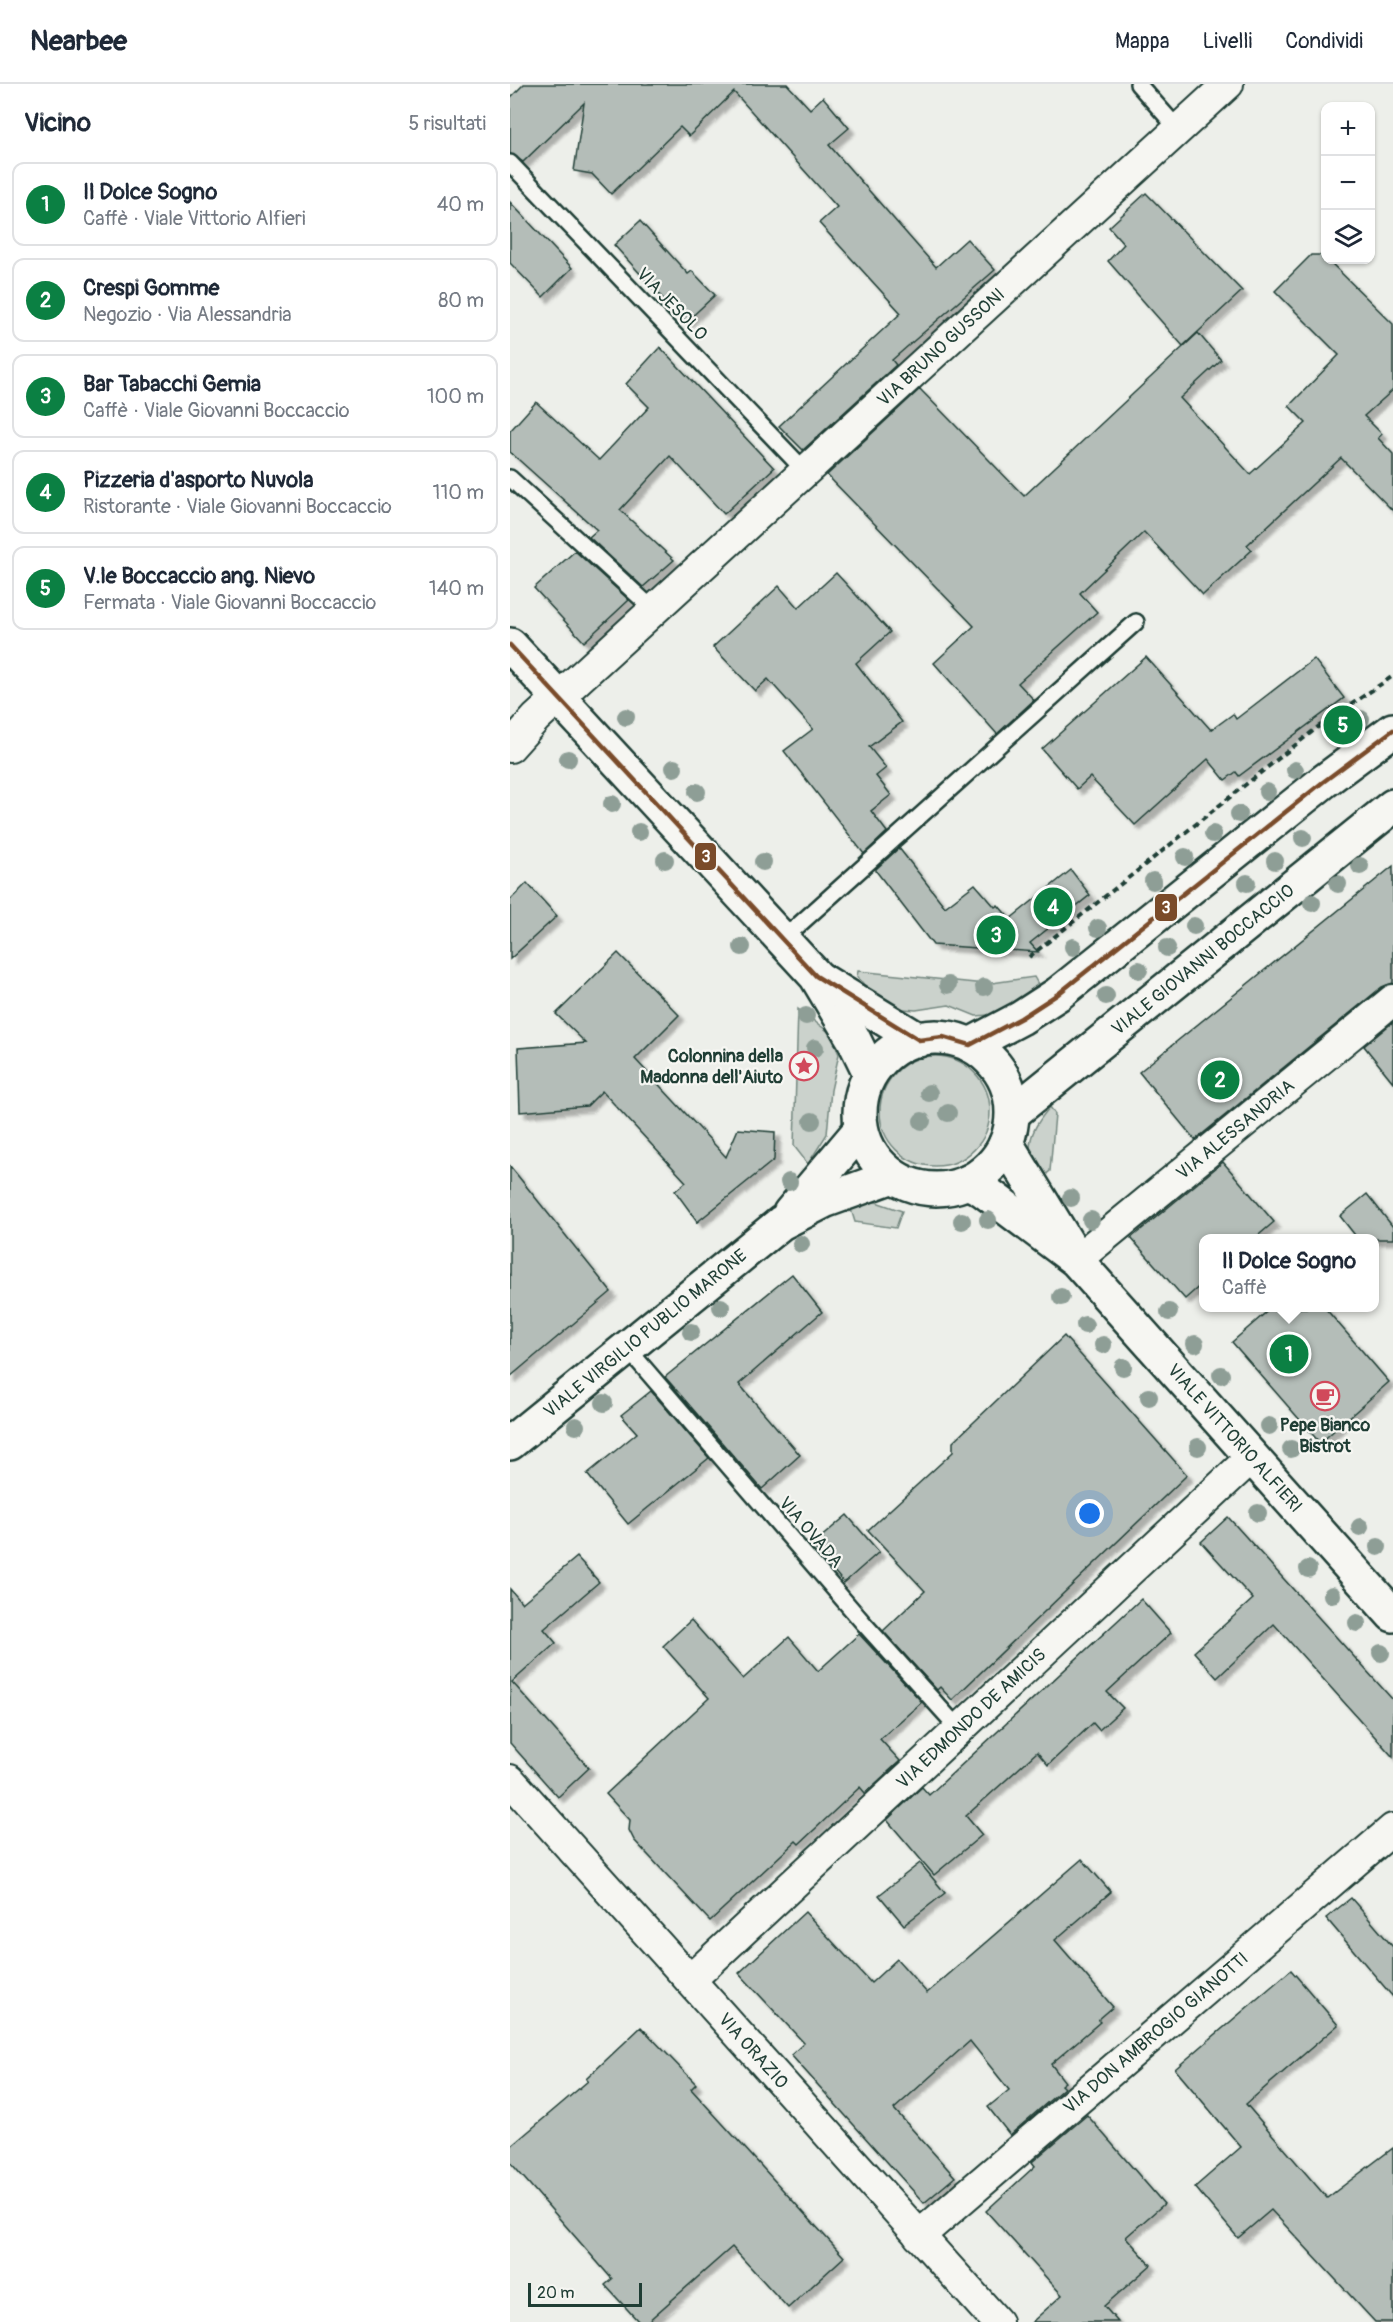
<!DOCTYPE html>
<html lang="it">
<head>
<meta charset="utf-8">
<style>
	body { margin:0; font-family:Pangolin,sans-serif; background:#f6f6f7; color:#1f2937 }
	.controls { position:absolute; right:18px; top:18px; display:grid; overflow:hidden; border-radius:12px; box-shadow:0 2px 4px #0004 }
	.controls button { width:54px; height:54px; display:grid; place-items:center; padding:0; border:0; border-bottom:2px solid #e0e1e3; background:#fff; color:#1f2937; font:30px sans-serif }
	.scale { position:absolute; left:18px; bottom:15px; width:114px; box-sizing:border-box; padding-left:6px; border:3px solid #1f3d34; border-top:0; font-size:16px; line-height:21px; white-space:nowrap; color:#1f3d34; -webkit-text-stroke:4px #f6f6f2; paint-order:stroke }
	.you { position:absolute; left:580px; top:1430px; width:21px; height:21px; margin:-15px; border:4px solid #fff; border-radius:50%; background:#1a73e8; box-shadow:0 0 0 9px #1a73e833 }
	.badge { display:grid; place-items:center; width:39px; height:39px; border-radius:50%; background:#0b8043; color:#fff; font-size:20px; font-weight:700 }
	.pin { position:absolute; translate:-50% -50%; border:3px solid #fff; box-shadow:0 2px 6px #0006 }
	.popup { position:absolute; left:689px; top:1150px; width:180px; height:78px; box-sizing:border-box; display:grid; place-content:center; border-radius:12px; background:#fff; filter:drop-shadow(0 2px 4px #0005); font-size:20px; white-space:nowrap; color:#747a83 }
	.popup b { font-size:22px; color:#1f2937 }
	.popup::after { content:''; position:absolute; left:50%; top:100%; margin-left:-12px; border:12px solid transparent; border-top-color:#fff }
	.list { margin:0; padding:0; list-style:none }
	h2 { display:flex; justify-content:space-between; align-items:center; height:78px; margin:0; padding:0 24px; font-size:26px }
	h2 small { font-size:20px; font-weight:400; color:#747a83 }
	.list li { display:grid; grid-template-columns:39px 1fr auto; gap:18px; align-items:center; box-sizing:border-box; height:84px; margin:0 12px 12px; padding:0 12px; border:2px solid #e0e1e3; border-radius:12px }
	.list b { display:block; font-size:22px; white-space:nowrap }
	.list p { margin:0; font-size:20px; white-space:nowrap; color:#747a83 }
	.list em { font-size:20px; font-style:normal; color:#747a83 }
	.icon { flex:none; width:33px; height:33px; fill:none; stroke:currentColor; stroke-width:2; stroke-linecap:round; stroke-linejoin:round }
	.map { position:relative; flex:none; width:883px; height:2238px; overflow:hidden }
	header { display:flex; align-items:center; gap:36px; box-sizing:border-box; height:84px; padding:0 30px; background:#fff; border-bottom:2px solid #e0e1e3 }
	header strong { font-size:28px }
	nav { display:flex; gap:33px; margin-inline-start:auto; font-size:21px }
	main { display:flex }
	aside { flex:1; background:#fff }
	.map>svg:first-child { display:block }
	.green { fill:#cbd2cc; stroke:#758880; stroke-width:1.5 }
	.building { fill:#b4bdb8; stroke:#1f3d34; stroke-width:1.5; filter:url(#shadow) }
	.lines { fill:none; stroke-linecap:round; stroke-linejoin:round }
	.lane-casing { stroke:#1f3d34; stroke-width:20 }
	.street-casing { stroke:#1f3d34; stroke-width:34 }
	.secondary-casing { stroke:#1f3d34; stroke-width:38 }
	.path { stroke:#1f3d34; stroke-width:4; stroke-dasharray:6 4.5; stroke-linecap:butt }
	.lane { stroke:#f6f6f2; stroke-width:15 }
	.street { stroke:#f6f6f2; stroke-width:30 }
	.secondary { stroke:#f6f6f2; stroke-width:33 }
	.bus-1-casing { stroke:#f6f6f2; stroke-width:9 }
	.bus-1 { stroke:#7a4b2a; stroke-width:4.5 }
	.tree { fill:#8e9e96 }
	.labels { text-anchor:middle; stroke-width:4.5; stroke-linejoin:round; paint-order:stroke }
	.street-label { font-size:18px; fill:#1f3d34; stroke:#f6f6f2 }
	.poi-label { font-size:18px; font-weight:bold; fill:#1f3d34; stroke:#f6f6f2; text-anchor:end }
	.line-badge { stroke:#f6f6f2; stroke-width:2 }
	.badge-label { font-size:16px; text-anchor:middle; font-weight:bold; fill:#fff }
</style>
</head>
<body>
<header>
<strong>Nearbee</strong>
<nav><a>Mappa</a><a>Livelli</a><a>Condividi</a></nav>
</header>
<main>
<aside>
<h2>Vicino<small>5 risultati</small></h2>
<ul class="list">
<li><span class="badge">1</span><div><b>Il Dolce Sogno</b><p>Caffè · Viale Vittorio Alfieri</p></div><em>40 m</em></li>
<li><span class="badge">2</span><div><b>Crespi Gomme</b><p>Negozio · Via Alessandria</p></div><em>80 m</em></li>
<li><span class="badge">3</span><div><b>Bar Tabacchi Gemia</b><p>Caffè · Viale Giovanni Boccaccio</p></div><em>100 m</em></li>
<li><span class="badge">4</span><div><b>Pizzeria d'asporto Nuvola</b><p>Ristorante · Viale Giovanni Boccaccio</p></div><em>110 m</em></li>
<li><span class="badge">5</span><div><b>V.le Boccaccio ang. Nievo</b><p>Fermata · Viale Giovanni Boccaccio</p></div><em>140 m</em></li>
</ul>
</aside>
<div class="map">
<svg width="883" height="2238" viewBox="0 0 883 2238">
	<defs>
		<filter id="shadow"><feDropShadow dx="5.5" dy="5.5" stdDeviation="1.5" flood-color="#0004"/></filter>
	</defs>
	<rect width="100%" height="100%" fill="#edefea"/>
	<filter id="ink" filterUnits="userSpaceOnUse"><feTurbulence type="fractalNoise" baseFrequency=".0167" numOctaves="2"/><feDisplacementMap in="SourceGraphic" scale="12" xChannelSelector="R" yChannelSelector="G"/><feConvolveMatrix kernelMatrix="1 2 1 2 8 2 1 2 1" color-interpolation-filters="sRGB"/></filter>
	<g filter="url(#ink)">
		<g class="green">
			<polygon points="348,887 475,900 524,893 528,900 491,930 466,932 439,921 406,926 380,924 364,911 347,893"/>
			<polygon points="288,925 320,949 329,970 321,1006 317,1050 298,1080 284,1062"/>
			<circle cx="425" cy="1027" r="55"/>
			<path d="M540,1023L545,1030L540,1087L530,1095C513,1065 519,1047 540,1023Z"/>
			<polygon points="354,1118 366,1118 392,1127 386,1144 345,1138 340,1122"/>
		</g>
		<g class="building">
			<polygon points="14,0 277,0 300,25 313,13 339,44 319,61 426,183 457,155 485,186 382,276 386,281 293,366 269,342 391,229 309,139 327,123 224,8 179,52 170,43 101,110 82,90 64,87 74,19 13,78 0,70 0,14"/>
			<polygon points="636,109 732,207 673,262 598,177 614,160 599,143"/>
			<polygon points="0,118 62,184 33,213 0,179"/>
			<polygon points="130,137 178,190 182,187 205,211 175,239 104,161"/>
			<polygon points="801,171 813,171 883,240 883,306 854,332 872,350 868,354 883,370 883,427 831,374 737,461 742,466 693,511 634,448 570,509 587,528 508,599 524,616 487,650 424,579 464,542 317,391 410,305 514,412 688,249 711,276 670,314 740,390 796,339 779,322 829,271 765,207"/>
			<polygon points="150,263 264,384 214,430 160,372 110,426 164,476 133,503 79,453 87,446 0,368 0,347 26,318 89,376 139,323 116,300"/>
			<polygon points="65,467 119,516 74,558 24,504"/>
			<polygon points="326,489 380,548 346,579 392,638 359,663 376,684 366,692 381,711 361,727 377,748 354,770 274,667 303,645 258,595 245,607 203,563 269,502 288,524"/>
			<polygon points="636,573 701,646 723,630 726,635 804,575 834,614 729,692 726,688 715,696 698,675 625,741 580,693 567,705 532,665"/>
			<polygon points="389,764 435,823 465,800 485,823 488,821 500,835 561,786 580,811 520,859 528,868 423,861 366,787 366,785"/>
			<polygon points="883,782 883,899 872,903 685,1056 629,988"/>
			<polygon points="17,799 47,832 0,875 0,816"/>
			<polygon points="108,869 169,931 125,975 216,1073 228,1045 265,1048 264,1076 186,1139 187,1137 165,1107 176,1098 92,1007 77,1022 10,1028 8,964 76,959 46,930"/>
			<polygon points="883,938 883,998 854,962"/>
			<polygon points="713,1078 764,1138 744,1155 693,1155 693,1199 675,1215 621,1154"/>
			<polygon points="0,1082 101,1208 0,1293"/>
			<polygon points="857,1110 883,1143 883,1155 848,1155 830,1132"/>
			<polygon points="282,1190 312,1228 229,1300 290,1371 252,1405 155,1293"/>
			<polygon points="761,1224 815,1224 879,1298 810,1359 722,1258"/>
			<polygon points="554,1252 677,1391 442,1616 430,1603 427,1606 373,1547 415,1507 358,1446 443,1368 443,1358"/>
			<polygon points="141,1307 199,1374 118,1440 77,1390 127,1349 111,1331"/>
			<polygon points="337,1431 369,1468 334,1499 302,1461"/>
			<polygon points="718,1433 883,1616 883,1673 764,1540 707,1594 684,1568 743,1515 691,1458"/>
			<polygon points="67,1473 89,1498 34,1545 46,1559 2,1598 79,1684 48,1713 0,1659 0,1505 12,1519"/>
			<polygon points="631,1515 661,1549 597,1608 613,1624 589,1646 583,1639 538,1681 527,1668 456,1732 472,1751 424,1791 377,1736 412,1703 419,1711"/>
			<polygon points="181,1536 233,1595 279,1553 308,1587 349,1550 412,1618 370,1655 390,1677 355,1709 350,1703 289,1760 286,1757 200,1837 124,1756 119,1746 120,1736 96,1710 199,1614 153,1562"/>
			<polygon points="572,1775 601,1808 545,1856 603,1923 588,1936 590,1938 541,1980 555,1998 551,2001 554,2004 500,2051 478,2023 499,2006 460,1957 384,2025 445,2093 414,2119 281,1971 294,1959 229,1889 295,1828 361,1899 387,1875 417,1909"/>
			<polygon points="410,1779 435,1809 394,1841 369,1811"/>
			<polygon points="841,1814 883,1863 883,1913 816,1834"/>
			<polygon points="781,1886 828,1941 736,2020 817,2114 883,2064 883,2238 865,2238 761,2126 728,2154 685,2103 731,2063 665,1985"/>
			<polygon points="131,1943 186,2000 181,2005 334,2173 278,2224 222,2163 137,2238 129,2238 95,2201 102,2195 0,2078 0,2063 78,1997 76,1995"/>
			<polygon points="577,2031 654,2120 616,2153 641,2181 594,2222 608,2238 522,2238 552,2211 476,2127 525,2082 522,2078"/>
		</g>
		<g class="lines">
			<g class="lane-casing">
				<g id="lane">
					<polyline points="628,0 668,45"/>
					<polyline points="0,79 296,388"/>
					<polyline points="0,394 145,527"/>
					<polyline points="273,855 626,538"/>
					<polyline points="117,1264 356,1542 449,1645"/>
				</g>
			</g>
			<g class="street-casing">
				<g id="street">
					<path id="s1" d="M0,663L26,634L718,0"/>
					<path id="s2" d="M566,1176L883,916"/>
					<path id="s3" d="M0,1696L487,2238"/>
					<path id="s4" d="M180,1896L742,1373"/>
					<path id="s5" d="M409,2152L883,1745"/>
				</g>
			</g>
			<g class="secondary-casing">
				<g id="secondary">
					<polyline points="0,561 306,892 343,954 360,989"/>
					<polyline points="311,896 409,956"/>
					<circle cx="426" cy="1029" r="76"/>
					<polyline points="460,961 511,934 548,910 813,698 883,646"/>
					<path id="s6" d="M503,1029L883,722"/>
					<polyline points="496,1059 561,1166"/>
					<path id="s7" d="M458,1098L473,1106L566,1176L883,1531"/>
					<polyline points="280,1129 351,1045"/>
					<path id="s8" d="M0,1359L271,1139L314,1117L383,1092"/>
				</g>
			</g>
			<polyline class="path" points="519,873 808,643 883,592"/>
			<use href="#lane" class="lane"/>
			<use href="#street" class="street"/>
			<use href="#secondary" class="secondary"/>
			<g class="bus-1-casing">
				<polyline id="bus-1" points="0,561 306,892 409,956 433,953 460,961 511,934 548,910 813,698 883,646"/>
			</g>
			<use href="#bus-1" class="bus-1"/>
		</g>
		<g class="tree">
			<circle cx="116" cy="633" r="9"/>
			<circle cx="851" cy="635" r="9"/>
			<circle cx="58" cy="675" r="9"/>
			<circle cx="164" cy="684" r="9"/>
			<circle cx="785" cy="686" r="9"/>
			<circle cx="187" cy="708" r="9"/>
			<circle cx="757" cy="708" r="9"/>
			<circle cx="102" cy="720" r="9"/>
			<circle cx="729" cy="730" r="9"/>
			<circle cx="129" cy="748" r="9"/>
			<circle cx="703" cy="750" r="9"/>
			<circle cx="793" cy="754" r="9"/>
			<circle cx="675" cy="773" r="9"/>
			<circle cx="155" cy="776" r="9"/>
			<circle cx="765" cy="777" r="9"/>
			<circle cx="253" cy="778" r="9"/>
			<circle cx="850" cy="782" r="9"/>
			<circle cx="643" cy="797" r="9"/>
			<circle cx="737" cy="799" r="9"/>
			<circle cx="828" cy="800" r="9"/>
			<circle cx="802" cy="819" r="9"/>
			<circle cx="684" cy="842" r="9"/>
			<circle cx="588" cy="844" r="9"/>
			<circle cx="232" cy="863" r="9"/>
			<circle cx="563" cy="863" r="9"/>
			<circle cx="657" cy="864" r="9"/>
			<circle cx="629" cy="886" r="9"/>
			<circle cx="438" cy="901" r="9"/>
			<circle cx="474" cy="903" r="9"/>
			<circle cx="596" cy="912" r="9"/>
			<circle cx="296" cy="932" r="9"/>
			<circle cx="305" cy="964" r="9"/>
			<circle cx="419" cy="1009" r="9"/>
			<circle cx="438" cy="1029" r="9"/>
			<circle cx="302" cy="1037" r="9"/>
			<circle cx="412" cy="1037" r="9"/>
			<circle cx="279" cy="1098" r="9"/>
			<circle cx="561" cy="1114" r="9"/>
			<circle cx="478" cy="1136" r="9"/>
			<circle cx="581" cy="1136" r="9"/>
			<circle cx="452" cy="1137" r="9"/>
			<circle cx="291" cy="1160" r="9"/>
			<circle cx="551" cy="1213" r="9"/>
			<circle cx="211" cy="1223" r="9"/>
			<circle cx="659" cy="1228" r="9"/>
			<circle cx="575" cy="1241" r="9"/>
			<circle cx="181" cy="1248" r="9"/>
			<circle cx="685" cy="1260" r="9"/>
			<circle cx="593" cy="1261" r="9"/>
			<circle cx="613" cy="1283" r="9"/>
			<circle cx="711" cy="1291" r="9"/>
			<circle cx="639" cy="1313" r="9"/>
			<circle cx="94" cy="1319" r="9"/>
			<circle cx="66" cy="1342" r="9"/>
			<circle cx="759" cy="1342" r="9"/>
			<circle cx="688" cy="1363" r="9"/>
			<circle cx="781" cy="1365" r="9"/>
			<circle cx="748" cy="1429" r="9"/>
			<circle cx="850" cy="1443" r="9"/>
			<circle cx="868" cy="1463" r="9"/>
			<circle cx="798" cy="1485" r="9"/>
			<circle cx="822" cy="1511" r="9"/>
			<circle cx="847" cy="1539" r="9"/>
			<circle cx="871" cy="1569" r="9"/>
		</g>
	</g>
	<defs>
		<g id="sight-ring" transform="scale(1.5)"><circle r="9.5" fill="#f6f6f2" stroke="#d1495b" stroke-width="1.5"/><path d="M0-6L1.8-2.2L6-1.7L2.9 1.2L3.7 5.4L0 3.3L-3.7 5.4L-2.9 1.2L-6-1.7L-1.8-2.2Z" fill="#d1495b"/></g>
		<g id="cafe-ring" transform="scale(1.5)"><circle r="9.5" fill="#f6f6f2" stroke="#d1495b" stroke-width="1.5"/><path d="M-5.5-4.5H6V0H3Q3 3.5 0 3.5H-2.5Q-5.5 3.5-5.5 0ZM3-3.2v2h1.7v-2ZM-6 4.5H4V6H-6Z" fill="#d1495b"/></g>
	</defs>
	<g fill-rule="evenodd">
		<use href="#sight-ring" x="294" y="982"/>
		<use href="#cafe-ring" x="815" y="1312"/>
	</g>
	<g class="labels">
		<g class="street-label">
			<text transform="translate(162 220) rotate(46)" y="6">VIA JESOLO</text>
			<text dy="6" stroke="none"><textPath href="#s1" startOffset="588">VIA BRUNO GUSSONI</textPath></text>
			<text dy="6" stroke="none"><textPath href="#s6" startOffset="244">VIALE GIOVANNI BOCCACCIO</textPath></text>
			<text dy="6" stroke="none"><textPath href="#s2" startOffset="206">VIA ALESSANDRIA</textPath></text>
			<text dy="6" stroke="none"><textPath href="#s8" startOffset="174">VIALE VIRGILIO PUBLIO MARONE</textPath></text>
			<text dy="6" stroke="none"><textPath href="#s7" startOffset="372">VIALE VITTORIO ALFIERI</textPath></text>
			<text transform="translate(301 1448) rotate(49)" y="6">VIA OVADA</text>
			<text dy="6" stroke="none"><textPath href="#s4" startOffset="384">VIA EDMONDO DE AMICIS</textPath></text>
			<text dy="6" stroke="none"><textPath href="#s5" startOffset="312">VIA DON AMBROGIO GIANOTTI</textPath></text>
			<text dy="6" stroke="none"><textPath href="#s3" startOffset="364">VIA ORAZIO</textPath></text>
		</g>
		<g class="poi-label">
			<text x="273" y="978">Colonnina della<tspan x="273" dy="21">Madonna dell'Aiuto</tspan></text>
			<text x="815" y="1347" text-anchor="middle">Pepe Bianco<tspan x="815" dy="21">Bistrot</tspan></text>
		</g>
	</g>
	<g class="line-badge">
		<rect x="184" y="758" width="23" height="29" rx="6" fill="#7a4b2a"/>
		<rect x="644" y="809" width="24" height="29" rx="6" fill="#7a4b2a"/>
	</g>
	<g class="badge-label">
		<text x="196" y="778">3</text>
		<text x="656" y="829">3</text>
	</g>
</svg>
<div class="controls">
<button>+</button>
<button>−</button>
<button><svg class="icon" aria-label="layers" viewBox="0 0 24 24"><path d="M12 4l9 5-9 5-9-5zM3 14l9 5 9-5"/></svg></button>
</div>
<div class="scale">20 m</div>
<div class="you"></div>
<div class="pin badge" style="left:779px;top:1270px">1</div>
<div class="popup"><b>Il Dolce Sogno</b>Caffè</div>
<div class="pin badge" style="left:710px;top:996px">2</div>
<div class="pin badge" style="left:486px;top:851px">3</div>
<div class="pin badge" style="left:543px;top:823px">4</div>
<div class="pin badge" style="left:833px;top:641px">5</div>
</div>
</main>
</body>
</html>
